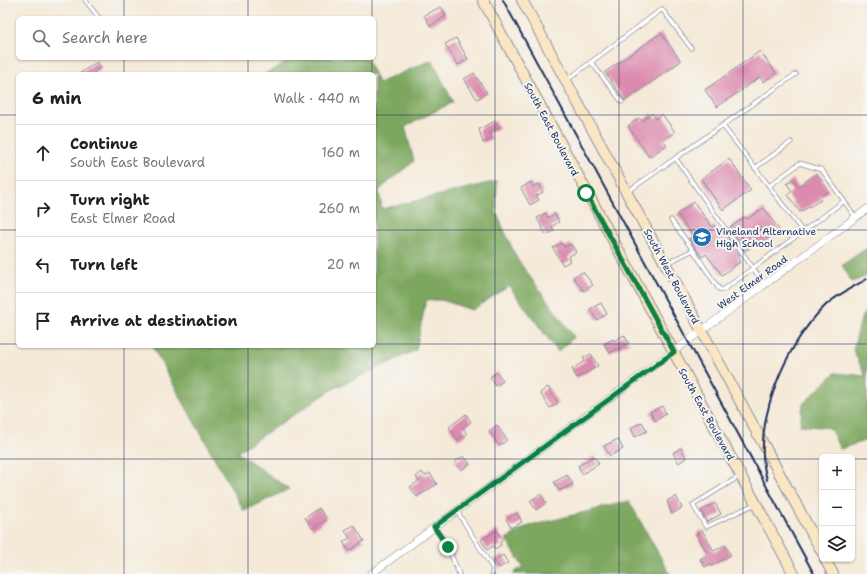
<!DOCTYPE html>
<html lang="en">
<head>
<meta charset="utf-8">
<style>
	body { margin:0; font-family:"Shantell Sans",sans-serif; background:#f6f6f6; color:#222 }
	.controls { position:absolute; right:12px; bottom:12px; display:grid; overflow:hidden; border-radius:6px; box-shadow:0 1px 3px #0004 }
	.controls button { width:36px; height:36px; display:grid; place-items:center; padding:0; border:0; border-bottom:1px solid #e0e0e0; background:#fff; color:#222; font:20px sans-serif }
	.stop { position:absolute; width:12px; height:12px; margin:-9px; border:3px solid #0b8043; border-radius:50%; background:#fff }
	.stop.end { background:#0b8043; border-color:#fff; box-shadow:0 1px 4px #0008 }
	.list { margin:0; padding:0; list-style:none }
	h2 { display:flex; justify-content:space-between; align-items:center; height:52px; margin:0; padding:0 16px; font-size:17px }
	h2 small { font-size:13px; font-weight:400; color:#767676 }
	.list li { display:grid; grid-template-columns:26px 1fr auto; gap:12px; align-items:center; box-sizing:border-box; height:56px; padding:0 16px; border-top:1px solid #e0e0e0 }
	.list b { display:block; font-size:15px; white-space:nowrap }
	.list p { margin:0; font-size:13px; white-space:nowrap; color:#767676 }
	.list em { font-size:13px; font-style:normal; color:#767676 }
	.icon { flex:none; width:22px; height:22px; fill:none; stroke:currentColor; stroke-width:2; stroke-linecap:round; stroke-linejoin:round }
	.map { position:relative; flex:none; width:867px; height:574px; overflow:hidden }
	.search { position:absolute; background:#fff; box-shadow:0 1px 3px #0004; left:16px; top:16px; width:360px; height:44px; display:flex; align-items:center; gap:10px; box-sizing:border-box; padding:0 14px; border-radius:6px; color:#767676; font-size:15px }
	.panel { position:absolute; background:#fff; box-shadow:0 1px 3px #0004; left:16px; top:72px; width:360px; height:276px; border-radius:6px }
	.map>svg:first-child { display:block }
	.forest { fill:#7da75f; stroke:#4c6b5e }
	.building { fill:#dc8aae }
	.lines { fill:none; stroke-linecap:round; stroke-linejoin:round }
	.lane-casing { stroke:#888c9a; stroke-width:5 }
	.street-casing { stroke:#888c9a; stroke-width:8 }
	.secondary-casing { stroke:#888c9a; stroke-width:12 }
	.lane { stroke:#fff; stroke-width:3.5 }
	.street { stroke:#fff; stroke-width:7 }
	.secondary { stroke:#fbe6c4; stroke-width:10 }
	.rail { stroke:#1b2f5e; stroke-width:2 }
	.route { stroke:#0b8043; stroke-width:5 }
	.grid { fill:none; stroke:#1b2f5e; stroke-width:1; stroke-opacity:0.55 }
	.labels { text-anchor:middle; stroke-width:4; stroke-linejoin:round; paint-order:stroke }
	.street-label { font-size:10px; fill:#1b2f5e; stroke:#f6f6f2 }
	.poi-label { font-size:10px; fill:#1b2f5e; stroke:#f6f6f2; text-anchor:start }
</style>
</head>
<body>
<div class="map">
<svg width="867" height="574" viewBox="0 0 867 574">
	<rect width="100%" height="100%" fill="#f6f6f2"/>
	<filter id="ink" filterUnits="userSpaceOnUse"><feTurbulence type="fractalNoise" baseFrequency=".025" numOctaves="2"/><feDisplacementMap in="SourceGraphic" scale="8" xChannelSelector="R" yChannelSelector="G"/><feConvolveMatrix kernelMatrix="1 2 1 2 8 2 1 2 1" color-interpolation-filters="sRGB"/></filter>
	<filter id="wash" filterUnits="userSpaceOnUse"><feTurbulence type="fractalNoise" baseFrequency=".012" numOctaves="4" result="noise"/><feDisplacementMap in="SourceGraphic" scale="16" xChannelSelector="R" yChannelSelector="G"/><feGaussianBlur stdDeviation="0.9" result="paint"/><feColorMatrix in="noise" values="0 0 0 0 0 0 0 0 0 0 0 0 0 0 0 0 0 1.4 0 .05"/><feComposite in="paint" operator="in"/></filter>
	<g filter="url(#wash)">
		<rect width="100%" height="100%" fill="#f5e9d7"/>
		<g class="forest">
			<polygon points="293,58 367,58 378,83 432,60 453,102 405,127 414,161 379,190 382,209 497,181 496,212 517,259 574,337 558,352 509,286 472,310 442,300 426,300 416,350 333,389 237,452 289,489 244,511 152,346 374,346 374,74 265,74"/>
			<polygon points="867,248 867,276 852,282 842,265"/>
			<polygon points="867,309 867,440 840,449 830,428 800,425 803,404 835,373 866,376 853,350 862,316"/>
			<polygon points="629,501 670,574 512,574 523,567 506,539 526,527"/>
		</g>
		<g id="blocks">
			<g class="building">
				<polygon points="441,7 446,16 430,26 424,15"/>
				<polygon points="661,33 681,61 625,101 605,72"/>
				<polygon points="456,38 468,59 458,65 445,44"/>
				<polygon points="760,51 776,73 763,82 760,77 717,107 705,90"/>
				<polygon points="97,62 101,68 92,74 79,74"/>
				<polygon points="474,73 487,93 477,99 464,79"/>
				<polygon points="652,113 656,119 662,114 675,132 663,140 667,145 649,157 628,126 639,118 642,121"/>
				<polygon points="495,121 499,128 489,133 492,139 483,143 479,129"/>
				<polygon points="729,159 751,190 723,210 701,179"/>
				<polygon points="817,173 829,191 819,198 821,200 800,212 788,195 792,191 787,184 793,179 798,187"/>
				<polygon points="531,182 533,187 539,184 543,192 536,196 539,200 530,205 521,188"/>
				<polygon points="694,202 712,227 714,225 720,234 724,232 740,255 737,257 740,262 722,275 706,254 702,257 689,239 693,236 677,214"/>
				<polygon points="764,208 780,231 762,243 761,241 745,251 729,228 745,217 747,219"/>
				<polygon points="546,213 548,218 555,214 559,222 551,227 554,231 546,235 537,218"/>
				<polygon points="562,243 564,247 571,244 576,252 568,257 570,261 563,265 553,248"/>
				<polygon points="583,272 593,285 584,291 573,277"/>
				<polygon points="601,303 607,314 597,320 590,309"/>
				<polygon points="624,335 629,343 610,353 604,344 613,339 614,341"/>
				<polygon points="591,354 598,366 577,378 572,369 585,361 583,358"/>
				<polygon points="497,372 503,381 496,386 490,377"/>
				<polygon points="548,387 558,403 550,408 540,393"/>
				<polygon points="662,406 666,414 655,421 650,412"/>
				<polygon points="466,414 471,422 463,428 467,434 458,440 449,427"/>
				<polygon points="642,422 647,431 635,437 631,428"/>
				<polygon points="497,425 507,440 499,446 489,431"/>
				<polygon points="618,439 623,449 610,456 604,446"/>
				<polygon points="681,448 686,458 679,463 673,453"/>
				<polygon points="464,456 470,464 461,470 455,462"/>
				<polygon points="594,456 599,464 582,474 578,466"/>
				<polygon points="422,472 425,476 430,473 437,484 417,497 410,487 419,481 416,477"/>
				<polygon points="567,475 573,484 559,491 554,482"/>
				<polygon points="541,494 546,503 536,510 530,501"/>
				<polygon points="676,496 682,508 672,514 667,501"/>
				<polygon points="715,503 721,514 707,522 701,511"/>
				<polygon points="319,508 327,519 313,529 305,518"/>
				<polygon points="517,513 522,522 511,528 506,519"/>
				<polygon points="354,525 364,541 349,551 343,542 350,538 345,530"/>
				<polygon points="497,530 503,540 500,542 501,545 495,549 493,546 487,550 481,540"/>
				<polygon points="702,530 714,551 725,545 731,555 711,566 710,564 705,567 700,559 708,554 696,534"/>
				<polygon points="503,555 508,563 499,568 494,560"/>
			</g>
		</g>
	</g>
	<g filter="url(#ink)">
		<use href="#blocks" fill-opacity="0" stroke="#888c9a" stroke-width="1"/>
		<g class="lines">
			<g class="lane-casing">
				<g id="lane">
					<polyline points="85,0 99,18"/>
					<polyline points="591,62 622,102"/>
					<polyline points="567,80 662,9 691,48"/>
					<polyline points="723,126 769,186"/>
					<polyline points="755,168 791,142"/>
					<polyline points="627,192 796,74"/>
					<polyline points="671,220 693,250"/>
					<polyline points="802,231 769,186 800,163 822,170 844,201"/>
					<polyline points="667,263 693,250 719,289 723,290 753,268 676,159"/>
					<polyline points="765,285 753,268 844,201 856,218"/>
					<polyline points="740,476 693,505 706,527 755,504"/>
					<polyline points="457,511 493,569 492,574"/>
					<polyline points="434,527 448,547 459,574"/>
				</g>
			</g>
			<g class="street-casing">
				<polyline id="street" points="371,574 867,209"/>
			</g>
			<g class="secondary-casing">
				<g id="secondary">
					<polyline points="483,0 794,574"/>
					<polyline points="522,0 822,552"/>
					<polyline points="825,559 833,574"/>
				</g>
			</g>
			<use href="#lane" class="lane"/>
			<use href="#street" class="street"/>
			<use href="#secondary" class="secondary"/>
			<g class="rail">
				<polyline points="503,0 814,574"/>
				<path d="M767,480C751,424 785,344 826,305C838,294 853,287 867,279"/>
			</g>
		</g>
	</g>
	<g class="lines" filter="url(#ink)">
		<polyline class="route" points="448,547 434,527 674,352 586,193"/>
	</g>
	<path class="grid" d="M124,0V18M248,0V18M372,0V18M495,0V574M619,0V574M743,0V574M124,58V74M248,58V74M372,58V74M0,115H18M374,115H867M0,230H18M374,230H867M0,344H18M374,344H867M124,346V574M248,346V574M372,346V574M0,459H822M852,459H867"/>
	<defs>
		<g id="school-disc" transform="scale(1)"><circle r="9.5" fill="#1f6fb2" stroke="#f6f6f2"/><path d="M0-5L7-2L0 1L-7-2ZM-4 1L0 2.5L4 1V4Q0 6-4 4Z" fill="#fff"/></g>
	</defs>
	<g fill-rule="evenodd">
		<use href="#school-disc" x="702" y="237"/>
	</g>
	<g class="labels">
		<g class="street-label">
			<text transform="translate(552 129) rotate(62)" y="4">South East Boulevard</text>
			<text transform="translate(672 276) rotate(62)" y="4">South West Boulevard</text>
			<text transform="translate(752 282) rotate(-36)" y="4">West Elmer Road</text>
			<text transform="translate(707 414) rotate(61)" y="4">South East Boulevard</text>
		</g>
		<g class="poi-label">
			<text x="716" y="235">Vineland Alternative<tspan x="716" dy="12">High School</tspan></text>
		</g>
	</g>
</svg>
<div class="controls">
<button>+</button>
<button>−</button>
<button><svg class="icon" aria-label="layers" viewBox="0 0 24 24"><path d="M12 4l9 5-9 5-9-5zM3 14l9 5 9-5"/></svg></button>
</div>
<div class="stop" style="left:586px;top:193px"></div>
<div class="stop end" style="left:448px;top:547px"></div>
<div class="search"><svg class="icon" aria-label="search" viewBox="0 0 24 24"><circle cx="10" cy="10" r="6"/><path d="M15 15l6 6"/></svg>Search here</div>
<section class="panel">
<h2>6 min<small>Walk · 440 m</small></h2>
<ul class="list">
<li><svg class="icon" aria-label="ahead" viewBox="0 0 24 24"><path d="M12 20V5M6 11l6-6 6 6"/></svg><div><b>Continue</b><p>South East Boulevard</p></div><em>160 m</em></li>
<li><svg class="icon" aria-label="right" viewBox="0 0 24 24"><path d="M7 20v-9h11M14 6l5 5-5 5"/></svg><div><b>Turn right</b><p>East Elmer Road</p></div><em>260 m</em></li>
<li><svg class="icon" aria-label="left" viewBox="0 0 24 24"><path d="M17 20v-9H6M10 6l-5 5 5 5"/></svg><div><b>Turn left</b></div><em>20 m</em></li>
<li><svg class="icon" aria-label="arrive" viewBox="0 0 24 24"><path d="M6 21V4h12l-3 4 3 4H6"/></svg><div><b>Arrive at destination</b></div></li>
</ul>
</section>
</div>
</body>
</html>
